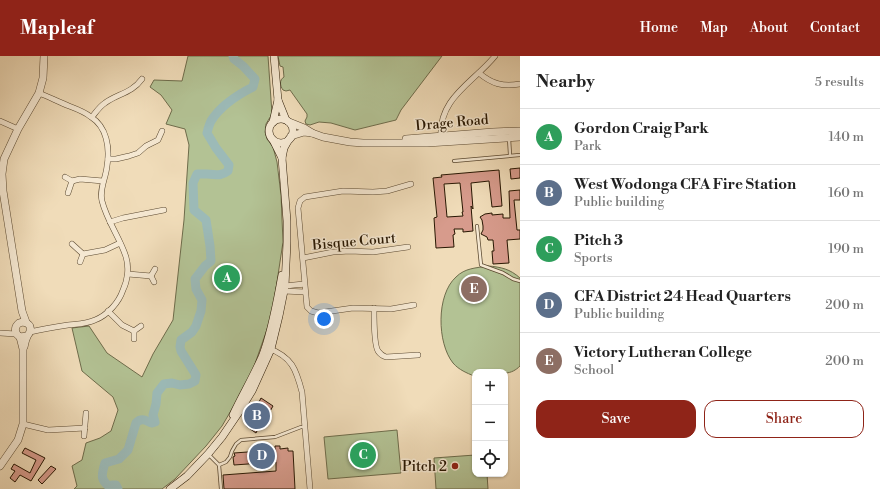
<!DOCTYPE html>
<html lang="en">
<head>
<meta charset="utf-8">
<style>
	body { margin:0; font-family:"Libre Bodoni",serif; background:#f6f6f6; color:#222 }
	.controls { position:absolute; right:12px; bottom:12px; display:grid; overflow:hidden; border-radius:8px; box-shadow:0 1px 3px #0004 }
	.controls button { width:36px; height:36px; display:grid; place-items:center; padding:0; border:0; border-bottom:1px solid #e0e0e0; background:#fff; color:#222; font:20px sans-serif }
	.you { position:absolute; left:324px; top:263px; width:14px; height:14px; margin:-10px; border:3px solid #fff; border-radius:50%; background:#1a73e8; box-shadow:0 0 0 6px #1a73e833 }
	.badge { display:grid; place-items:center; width:26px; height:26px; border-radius:50%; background:#8f2418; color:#fff; font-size:13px; font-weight:700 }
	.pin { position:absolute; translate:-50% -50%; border:2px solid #fff; box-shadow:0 1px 4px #0006 }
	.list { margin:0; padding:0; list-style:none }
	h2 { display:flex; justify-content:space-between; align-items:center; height:52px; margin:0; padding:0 16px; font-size:17px }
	h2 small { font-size:13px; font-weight:400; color:#767676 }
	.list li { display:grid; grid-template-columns:26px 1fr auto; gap:12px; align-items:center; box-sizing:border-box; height:56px; padding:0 16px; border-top:1px solid #e0e0e0 }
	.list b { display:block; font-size:15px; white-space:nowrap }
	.list p { margin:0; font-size:13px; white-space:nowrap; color:#767676 }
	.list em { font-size:13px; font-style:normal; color:#767676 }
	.actions { display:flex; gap:8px; padding:12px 16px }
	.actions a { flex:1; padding:9px 0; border:1px solid #8f2418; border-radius:12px; text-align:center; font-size:14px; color:#8f2418 }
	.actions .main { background:#8f2418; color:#fff }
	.icon { flex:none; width:22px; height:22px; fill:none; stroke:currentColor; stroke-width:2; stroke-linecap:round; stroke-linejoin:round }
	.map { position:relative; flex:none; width:520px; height:433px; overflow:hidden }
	header { display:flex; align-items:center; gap:24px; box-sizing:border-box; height:56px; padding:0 20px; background:#8f2418; color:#fff }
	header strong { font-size:19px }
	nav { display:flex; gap:22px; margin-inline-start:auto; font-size:14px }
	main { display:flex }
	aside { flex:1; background:#fff }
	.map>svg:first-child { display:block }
	.green { fill:#b3c294; stroke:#6e6c4b }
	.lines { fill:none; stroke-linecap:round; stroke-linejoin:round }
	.river { stroke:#9cbab7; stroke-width:9 }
	.building { fill:#d79b8c; stroke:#281702; fill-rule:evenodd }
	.service-casing { stroke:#5a4830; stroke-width:4 }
	.minor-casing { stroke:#5a4830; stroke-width:6 }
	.tertiary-casing { stroke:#5a4830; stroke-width:8 }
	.secondary-casing { stroke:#281702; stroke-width:8 }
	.service { stroke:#f5e8d2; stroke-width:2.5 }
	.minor { stroke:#f5e8d2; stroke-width:5 }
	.tertiary { stroke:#f5e8d2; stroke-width:7 }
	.secondary { stroke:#f5e8d2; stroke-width:7 }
	.poi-dot { fill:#8f2418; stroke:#f5e8d2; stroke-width:1.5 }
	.labels { text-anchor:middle; stroke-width:3; stroke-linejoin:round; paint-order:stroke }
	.street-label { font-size:14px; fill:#281702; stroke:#f5e8d2 }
	.poi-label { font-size:14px; fill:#281702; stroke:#f5e8d2; text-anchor:end }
</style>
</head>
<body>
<header>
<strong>Mapleaf</strong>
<nav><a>Home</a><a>Map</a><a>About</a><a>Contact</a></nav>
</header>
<main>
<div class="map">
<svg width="520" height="433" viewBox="0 0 520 433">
	<rect width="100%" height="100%" fill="#f0dcb9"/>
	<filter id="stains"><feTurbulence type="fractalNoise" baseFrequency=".005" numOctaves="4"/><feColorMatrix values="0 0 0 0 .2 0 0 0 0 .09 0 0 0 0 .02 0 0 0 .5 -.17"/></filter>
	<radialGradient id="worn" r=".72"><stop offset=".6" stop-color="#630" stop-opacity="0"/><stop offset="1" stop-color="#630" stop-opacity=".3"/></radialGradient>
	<g class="green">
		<polygon points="188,0 268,0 272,58 266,68 265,76 267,83 273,91 277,106 281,139 283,186 272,259 250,322 222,370 206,390 175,423 162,433 74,433 77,430 72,410 82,404 86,387 100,382 111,375 118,354 113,341 82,315 72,272 89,270 107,297 142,321 153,298 173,264 184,164 189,89 185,73 166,68 172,54 161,39 150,31 154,24 182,25"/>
		<path d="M278,0H442L401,54L396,64L355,74L331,67L319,66L310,69L306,68L305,65L307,61V58L290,34L286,35L283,34C280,30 279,24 284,21L283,11L280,10Z"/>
		<path d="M488,210C501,211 510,213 520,222V310C516,314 511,317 505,317V316H475L474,320C467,317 459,314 453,307C437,287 436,239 456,221C465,212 476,212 488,210Z"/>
		<polygon points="397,374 401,417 328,423 324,381"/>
		<polygon points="475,399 475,418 487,418 488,433 436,433 434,402"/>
	</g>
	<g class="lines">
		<path class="river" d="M118,433L116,429H112V433C100,424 101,420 105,407L119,403L128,394L136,367C142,361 146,365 152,367L155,366L153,359L156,348L157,337L164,328L172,327L180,329L189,328L195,325L196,319L181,295L180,291L181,284L192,276L196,270L201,255L202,244L196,233L195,223L205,210L211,205L210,190L206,164L194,154L193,127L197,118C200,118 203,118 207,118C216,118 220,121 228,115L229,109L216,92L207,77C208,73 209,69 211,65C221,49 237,39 253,31L255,23L243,10L234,3L233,0"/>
	</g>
	<g class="building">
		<polygon points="520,112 520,122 511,123 510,113"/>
		<path d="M499,114L502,150L492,151L489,125L471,127L473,153L471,150L473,175L463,176V173H454L455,178L453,179L454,191L436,192L434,162L437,161L433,122L442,121L441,119ZM460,127L463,156H462L463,160L447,161L444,128Z"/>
		<polygon points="520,134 520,144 514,144 517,174 520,174 520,183 507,184 509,207 493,208 492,195 494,195 493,184 488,184 487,181 481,178 483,174 483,170 482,164 480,161 485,158 492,157 492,159 503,158 503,162 510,162 509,135"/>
		<polygon points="261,342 273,350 269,357 270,357 268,361 265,359 257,372 258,373 256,377 246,370 248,367 245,365 258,345 259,346"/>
		<polygon points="275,390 280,390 280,393 288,392 288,395 293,395 295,433 224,433 223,419 276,415 276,406 234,409 233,401 235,400 234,397 275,394"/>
		<polygon points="25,392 45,402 31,425 20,419 15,426 10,422 15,415 11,413 14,408 30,417 36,404 22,397"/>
		<polygon points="51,410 56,413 42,428 38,424"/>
	</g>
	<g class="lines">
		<g class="service-casing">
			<g id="service">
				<polyline points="509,82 510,99"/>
				<polyline points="454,105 520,99"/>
				<polyline points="477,170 481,209 503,217 513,223 520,225"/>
				<polyline points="209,399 219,409 226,406 230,401 232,395 236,388 241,384 275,381 301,371 305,371"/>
				<polyline points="219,409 221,433"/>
			</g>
		</g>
		<g class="minor-casing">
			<g id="minor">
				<path d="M479,17C492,28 503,31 520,28"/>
				<path d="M92,61C96,56 100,50 105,47C117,38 132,37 142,23"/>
				<polyline points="0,65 18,73"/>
				<path d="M441,82C438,42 473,27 495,0"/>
				<polyline points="108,103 116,103 129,100 138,97 146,90 158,84 162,75"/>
				<polyline points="65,121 72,125 68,137"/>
				<polyline points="72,125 80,123 103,125"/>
				<polyline points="411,128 387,135 373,136 343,135 305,141 300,145 298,152 307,251 311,255 318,257 353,252 391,253 414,249"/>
				<polyline points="110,166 123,162 164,154"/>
				<polyline points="72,188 83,198"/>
				<polyline points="303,202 333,196 350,195 373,196 408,191"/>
				<polyline points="80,206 83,198 105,194 120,187"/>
				<polyline points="128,218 151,220 155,213"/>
				<polyline points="151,220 154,226"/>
				<path d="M283,231C288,229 298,229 304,228"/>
				<polyline points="282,233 284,235 305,236"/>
				<path d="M374,252C374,261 374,289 378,295C380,298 383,300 386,301L418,299"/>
				<polyline points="108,255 122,269 134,275 141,270"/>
				<path d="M30,276C43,273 55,271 68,269C77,268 87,268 95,264C108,259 119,246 123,234C128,224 129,211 126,201C120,182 107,165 102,145C99,133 106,122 107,110C110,92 107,71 91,61C85,56 77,53 69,50C59,46 49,41 39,37"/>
				<polyline points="0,277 16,278"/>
				<polyline points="134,283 134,275"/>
				<path d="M268,292C292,301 296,313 302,336L310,433"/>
				<polyline points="23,368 48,374 85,372"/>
				<polyline points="84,380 86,357"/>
			</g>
		</g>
		<g class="tertiary-casing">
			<g id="tertiary">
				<polyline points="289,66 304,72 312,77 323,81 350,86 363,87 427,87 520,81"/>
				<polyline points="291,80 304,76 312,77"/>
				<polyline points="406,83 493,76 520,75"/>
				<polyline points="26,266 22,255 3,135 2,118 4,103 18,73 39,37 43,22 44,0"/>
				<path d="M24,291C25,288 25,284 27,281C28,278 29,279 30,275C32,268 25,265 19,267C14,271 14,277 20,281L27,280"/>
				<polyline points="0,410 18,384 23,368 23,293 20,281"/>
			</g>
		</g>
		<g class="secondary-casing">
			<g id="secondary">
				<polyline points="278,44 286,64"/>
				<circle cx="281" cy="75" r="12"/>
				<polyline points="273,66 278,44 274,0"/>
				<polyline points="273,84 282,102"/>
				<path d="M233,359C242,340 253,321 262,301C272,276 277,245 282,219"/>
				<polyline points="170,433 187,420 208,398 222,381 241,353 252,335 271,293 279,260 285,230 287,186 287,165 282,102 284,92 289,83"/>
			</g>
		</g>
		<use href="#service" class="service"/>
		<use href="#minor" class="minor"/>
		<use href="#tertiary" class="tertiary"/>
		<use href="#secondary" class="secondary"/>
	</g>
	<circle class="poi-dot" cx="455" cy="410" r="4"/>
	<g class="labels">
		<g class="street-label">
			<text transform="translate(452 66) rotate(-5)" y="5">Drage Road</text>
			<text transform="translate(354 185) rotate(-5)" y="5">Bisque Court</text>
		</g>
		<g class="poi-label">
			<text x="447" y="415">Pitch 2</text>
		</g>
	</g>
	<rect width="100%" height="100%" filter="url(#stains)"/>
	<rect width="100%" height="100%" fill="url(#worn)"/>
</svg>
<div class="controls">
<button>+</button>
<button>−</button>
<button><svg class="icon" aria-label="locate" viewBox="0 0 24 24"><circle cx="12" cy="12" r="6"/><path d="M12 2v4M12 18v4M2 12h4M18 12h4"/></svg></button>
</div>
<div class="you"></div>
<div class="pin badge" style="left:227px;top:222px;background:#2e9e5b">A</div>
<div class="pin badge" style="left:257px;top:360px;background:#5c6f8a">B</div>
<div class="pin badge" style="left:363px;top:399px;background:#2e9e5b">C</div>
<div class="pin badge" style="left:262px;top:400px;background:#5c6f8a">D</div>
<div class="pin badge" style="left:474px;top:233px;background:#8d6e63">E</div>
</div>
<aside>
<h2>Nearby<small>5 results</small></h2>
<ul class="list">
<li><span class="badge" style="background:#2e9e5b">A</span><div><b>Gordon Craig Park</b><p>Park</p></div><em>140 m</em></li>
<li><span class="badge" style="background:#5c6f8a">B</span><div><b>West Wodonga CFA Fire Station</b><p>Public building</p></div><em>160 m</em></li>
<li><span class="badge" style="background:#2e9e5b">C</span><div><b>Pitch 3</b><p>Sports</p></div><em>190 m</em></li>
<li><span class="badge" style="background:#5c6f8a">D</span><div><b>CFA District 24 Head Quarters</b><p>Public building</p></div><em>200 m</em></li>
<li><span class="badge" style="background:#8d6e63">E</span><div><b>Victory Lutheran College</b><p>School</p></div><em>200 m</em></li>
</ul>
<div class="actions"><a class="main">Save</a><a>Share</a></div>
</aside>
</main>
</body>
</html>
